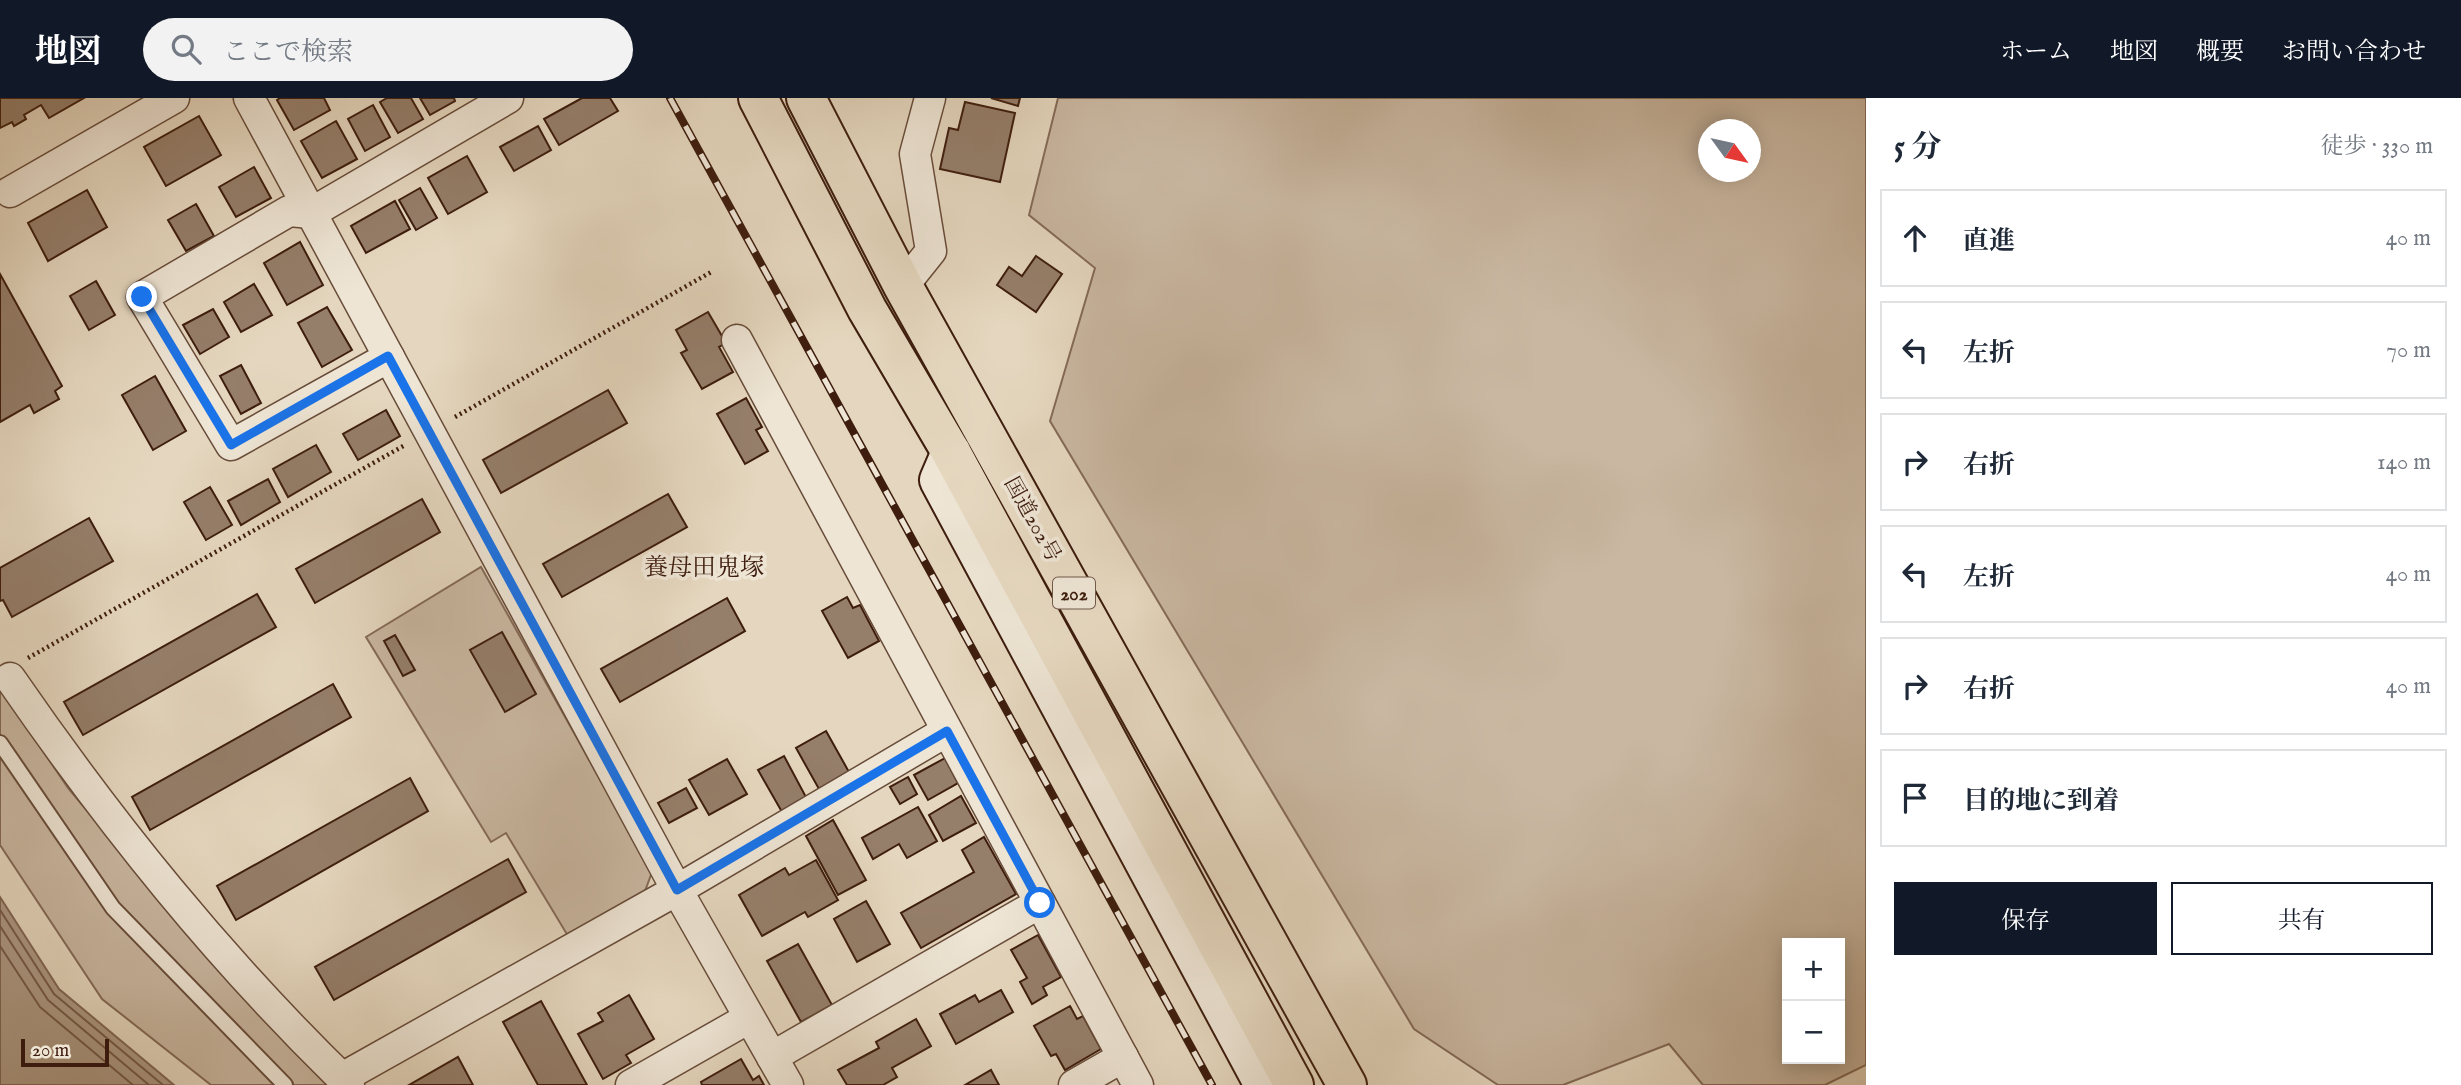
<!DOCTYPE html>
<html lang="ja">
<head>
<meta charset="utf-8">
<style>
	body { margin:0; font-family:"IM FELL English","Noto Serif JP",serif; background:#f2f2f3; color:#1f2937 }
	.controls { position:absolute; right:21px; bottom:21px; display:grid; overflow:hidden; border-radius:0px; box-shadow:0 4px 18px #0003 }
	.controls button { width:63px; height:63px; display:grid; place-items:center; padding:0; border:0; border-bottom:2px solid #e0e1e3; background:#fff; color:#1f2937; font:35px sans-serif }
	.compass { position:absolute; left:1698px; top:21px; width:63px; height:63px; border-radius:50%; background:#fff; box-shadow:0 4px 18px #0003; rotate:123deg }
	.scale { position:absolute; left:21px; bottom:18px; width:88px; box-sizing:border-box; padding-left:7px; border:4px solid #3e1d0e; border-top:0; font-size:19px; line-height:24px; white-space:nowrap; color:#3e1d0e; -webkit-text-stroke:5px #eee5d5; paint-order:stroke }
	.stop { position:absolute; width:21px; height:21px; margin:-16px; border:5px solid #1a73e8; border-radius:50%; background:#fff }
	.stop.end { background:#1a73e8; border-color:#fff; box-shadow:0 2px 7px #0008 }
	.list { margin:0; padding:0; list-style:none }
	h2 { display:flex; justify-content:space-between; align-items:center; height:91px; margin:0; padding:0 28px; font-size:30px }
	h2 small { font-size:23px; font-weight:400; color:#747a83 }
	.list li { display:grid; grid-template-columns:46px 1fr auto; gap:21px; align-items:center; box-sizing:border-box; height:98px; margin:0 14px 14px; padding:0 14px; border:2px solid #e0e1e3; border-radius:0px }
	.list b { display:block; font-size:26px; white-space:nowrap }
	.list em { font-size:23px; font-style:normal; color:#747a83 }
	.actions { display:flex; gap:14px; padding:21px 28px }
	.actions a { flex:1; padding:16px 0; border:2px solid #111827; border-radius:0px; text-align:center; font-size:24px; color:#111827 }
	.actions .main { background:#111827; color:#fff }
	.icon { flex:none; width:38px; height:38px; fill:none; stroke:currentColor; stroke-width:2; stroke-linecap:round; stroke-linejoin:round }
	.map { position:relative; flex:none; width:1866px; height:987px; overflow:hidden }
	header { display:flex; align-items:center; gap:42px; box-sizing:border-box; height:98px; padding:0 35px; background:#111827; color:#fff }
	header strong { font-size:33px }
	nav { display:flex; gap:38px; margin-inline-start:auto; font-size:24px }
	.search { width:490px; height:63px; background:#f2f2f3; display:flex; align-items:center; gap:18px; box-sizing:border-box; padding:0 24px; border-radius:38px; color:#747a83; font-size:26px }
	main { display:flex }
	aside { flex:1; background:#fff }
	.map>svg:first-child { display:block }
	.green { fill:#c9b7a1; stroke:#846a58; stroke-width:2; fill-rule:evenodd }
	.water { fill:#ac9883; stroke:#806754; stroke-width:2 }
	.lines { fill:none; stroke-linecap:round; stroke-linejoin:round }
	.shore { stroke:#755a48; stroke-width:2 }
	.building { fill:#957e6a; stroke:#3e1d0e; stroke-width:2 }
	.service-casing { stroke:#684c3a; stroke-width:18 }
	.minor-casing { stroke:#684c3a; stroke-width:33 }
	.secondary-casing { stroke:#3e1d0e; stroke-width:42 }
	.trunk-casing { stroke:#3e1d0e; stroke-width:42 }
	.path { stroke:#3e1d0e; stroke-width:4.5; stroke-dasharray:2 3.5; stroke-linecap:butt }
	.service { stroke:#eee5d5; stroke-width:14 }
	.minor { stroke:#eee5d5; stroke-width:30 }
	.secondary { stroke:#eee5d5; stroke-width:38 }
	.trunk { stroke:#e5d7bf; stroke-width:38 }
	.rail-casing { stroke:#3e1d0e; stroke-width:8 }
	.rail { stroke:#eee5d5; stroke-width:5; stroke-dasharray:16; stroke-linecap:butt }
	.route { stroke:#1a73e8; stroke-width:9 }
	.labels { text-anchor:middle; stroke-width:7; stroke-linejoin:round; paint-order:stroke }
	.shield { fill:#eee5d5; stroke:#73594a; stroke-width:2 }
	.shield-label { font-size:19px; font-weight:bold; fill:#3e1d0e }
	.street-label { font-size:21px; fill:#3e1d0e; stroke:#eee5d5 }
	.quarter-label { font-size:24px; fill:#3e1d0e; stroke:#eee5d5 }
</style>
</head>
<body>
<header>
<strong>地図</strong>
<div class="search"><svg class="icon" aria-label="search" viewBox="0 0 24 24"><circle cx="10" cy="10" r="6"/><path d="M15 15l6 6"/></svg>ここで検索</div>
<nav><a>ホーム</a><a>地図</a><a>概要</a><a>お問い合わせ</a></nav>
</header>
<main>
<div class="map">
<svg width="1866" height="987" viewBox="0 0 1866 987">
	<rect width="100%" height="100%" fill="#e5d7bf"/>
	<filter id="stains"><feTurbulence type="fractalNoise" baseFrequency=".00286" numOctaves="4"/><feColorMatrix values="0 0 0 0 .2 0 0 0 0 .09 0 0 0 0 .02 0 0 0 .5 -.17"/></filter>
	<radialGradient id="worn" r=".72"><stop offset=".6" stop-color="#630" stop-opacity="0"/><stop offset="1" stop-color="#630" stop-opacity=".3"/></radialGradient>
	<g class="green">
		<path d="M1058,0H1866V967L1825,987H1703L1669,946L1563,987H1498L1414,931L1050,323L1095,170L1029,117ZM1708,32H1750V74H1708ZM1787,845H1840V961H1787Z"/>
		<polygon points="481,469 652,774 645,793 568,838 506,735 491,744 366,539"/>
		<polygon points="0,581 4,595 68,690 218,870 338,987 211,987 102,901 0,747"/>
	</g>
	<polygon class="water" points="0,799 59,891 174,987 0,987"/>
	<g class="lines">
		<g class="shore">
			<polyline points="0,812 54,896 163,987"/>
			<polyline points="0,828 48,902 149,987"/>
			<polyline points="0,848 40,909 133,987"/>
		</g>
	</g>
	<g class="building">
		<polygon points="0,0 84,0 49,20 41,7 24,17 26,21 14,28 12,24 0,30"/>
		<polygon points="280,0 324,0 330,12 294,32 277,2"/>
		<polygon points="387,0 411,0 423,21 398,35 380,4"/>
		<polygon points="420,0 454,0 455,3 430,17"/>
		<polygon points="582,0 610,0 618,13 559,47 544,21"/>
		<polygon points="991,0 1020,0 1018,8"/>
		<polygon points="965,4 1015,15 1000,84 940,71 949,30 958,32"/>
		<polygon points="373,7 390,39 365,53 348,21"/>
		<polygon points="199,18 221,57 166,88 144,49"/>
		<polygon points="336,23 357,61 322,80 301,43"/>
		<polygon points="538,28 551,52 514,73 500,49"/>
		<polygon points="467,58 487,94 448,116 428,80"/>
		<polygon points="254,69 271,100 236,119 219,89"/>
		<polygon points="420,90 437,120 416,132 399,102"/>
		<polygon points="87,92 107,129 48,163 28,125"/>
		<polygon points="395,103 410,131 366,155 351,128"/>
		<polygon points="196,106 214,138 186,153 168,122"/>
		<polygon points="300,144 323,187 287,207 264,165"/>
		<polygon points="1036,158 1062,176 1036,214 997,187 1009,169 1022,178"/>
		<polygon points="0,176 62,288 55,293 59,301 34,315 30,307 0,324"/>
		<polygon points="96,183 115,217 89,232 70,198"/>
		<polygon points="254,186 272,217 241,234 224,204"/>
		<polygon points="327,209 352,252 322,269 298,225"/>
		<polygon points="213,211 229,239 200,256 183,227"/>
		<polygon points="708,214 726,245 719,249 733,274 702,291 681,255 687,252 676,232"/>
		<polygon points="241,267 261,305 241,316 220,278"/>
		<polygon points="155,278 186,333 153,352 122,297"/>
		<polygon points="608,292 627,325 501,395 483,362"/>
		<polygon points="746,300 762,329 756,332 768,353 745,366 717,316"/>
		<polygon points="386,312 400,338 358,362 343,336"/>
		<polygon points="316,347 331,374 288,399 273,371"/>
		<polygon points="268,381 280,404 241,427 228,403"/>
		<polygon points="210,389 232,427 206,442 184,404"/>
		<polygon points="668,396 687,429 562,499 543,466"/>
		<polygon points="422,401 440,434 315,505 296,471"/>
		<polygon points="89,420 113,463 12,519 3,502 0,503 0,470"/>
		<polygon points="257,496 276,529 83,637 64,604"/>
		<polygon points="847,499 853,510 860,507 879,543 848,560 822,513"/>
		<polygon points="727,500 745,533 620,604 601,571"/>
		<polygon points="502,534 536,596 505,614 470,552"/>
		<polygon points="395,537 415,572 403,578 384,543"/>
		<polygon points="333,586 351,619 150,732 132,699"/>
		<polygon points="826,633 849,674 819,691 796,650"/>
		<polygon points="784,658 807,701 782,714 758,672"/>
		<polygon points="945,660 958,685 928,702 914,677"/>
		<polygon points="727,661 747,696 709,717 689,682"/>
		<polygon points="908,679 917,696 900,706 890,689"/>
		<polygon points="410,680 428,713 236,822 217,788"/>
		<polygon points="686,690 697,710 669,725 658,705"/>
		<polygon points="961,698 976,725 943,743 929,717"/>
		<polygon points="918,709 937,743 907,760 899,746 873,761 862,740"/>
		<polygon points="833,722 866,782 838,797 806,738"/>
		<polygon points="984,739 1016,796 921,850 901,815 974,774 962,752"/>
		<polygon points="508,761 526,794 334,902 315,869"/>
		<polygon points="816,762 838,802 808,819 805,814 762,838 739,797 785,770 789,777"/>
		<polygon points="866,803 890,846 857,864 834,821"/>
		<polygon points="1038,837 1061,879 1043,889 1047,897 1032,906 1020,884 1027,880 1011,852"/>
		<polygon points="798,846 832,907 801,924 767,863"/>
		<polygon points="1001,892 1013,914 956,946 940,916 975,897 979,904"/>
		<polygon points="629,897 654,941 626,957 631,965 603,981 578,936 603,923 598,915"/>
		<polygon points="541,903 587,987 538,987 503,924"/>
		<polygon points="1070,908 1077,921 1083,918 1101,951 1065,972 1056,956 1051,958 1034,928"/>
		<polygon points="916,921 931,948 892,970 897,979 883,987 847,987 838,972 879,950 876,944"/>
		<polygon points="458,959 473,987 409,987"/>
		<polygon points="741,961 753,982 759,978 764,987 702,987 701,984"/>
		<polygon points="991,972 999,987 965,987"/>
	</g>
	<g class="lines">
		<g class="service-casing">
			<polyline id="service" points="0,645 113,810 285,987"/>
		</g>
		<g class="minor-casing">
			<g id="minor">
				<polyline points="249,0 677,792 788,987"/>
				<polyline points="10,94 174,0"/>
				<polyline points="903,188 931,153 915,56 930,0"/>
				<polyline points="737,242 1138,987"/>
				<polyline points="389,259 231,347 142,199 289,113 311,115 508,0"/>
				<path d="M10,580C112,728 220,862 349,987"/>
				<polyline points="772,959 1040,805"/>
				<polyline points="342,980 677,792 947,633"/>
				<polyline points="631,987 749,920"/>
				<polyline points="1074,987 1123,959"/>
			</g>
		</g>
		<g class="secondary-casing">
			<polyline id="secondary" points="951,354 939,382 1264,987"/>
		</g>
		<g class="trunk-casing">
			<g id="trunk">
				<polyline points="758,0 867,211 951,354 1294,987"/>
				<polyline points="806,0 903,188 1347,987"/>
			</g>
		</g>
		<g class="path">
			<polyline points="455,319 713,173"/>
			<polyline points="28,560 405,347"/>
		</g>
		<use href="#service" class="service"/>
		<use href="#minor" class="minor"/>
		<use href="#secondary" class="secondary"/>
		<use href="#trunk" class="trunk"/>
		<g class="rail-casing">
			<polyline id="rail" points="670,0 1212,987"/>
		</g>
		<use href="#rail" class="rail"/>
	</g>
	<g class="lines">
		<polyline class="route" points="142,199 231,347 388,258 677,792 947,633 1040,805"/>
	</g>
	<g class="labels">
		<rect class="shield" x="1053" y="479.5" width="42" height="31" rx="5"/>
		<g class="shield-label">
			<text x="1074" y="502">202</text>
		</g>
		<g class="street-label">
			<text transform="translate(1033 421) rotate(61)" y="7">国道202号</text>
		</g>
		<g class="quarter-label">
			<text x="704" y="477">養母田鬼塚</text>
		</g>
	</g>
	<rect width="100%" height="100%" filter="url(#stains)"/>
	<rect width="100%" height="100%" fill="url(#worn)"/>
</svg>
<div class="controls">
<button>+</button>
<button>−</button>
</div>
<svg class="compass" viewBox="-18 -18 36 36"><path d="M0-13l5 13h-10z" fill="#e53935"/><path d="M0 13l5-13h-10z" fill="#747a83"/></svg>
<div class="scale">20 m</div>
<div class="stop" style="left:1040px;top:805px"></div>
<div class="stop end" style="left:142px;top:199px"></div>
</div>
<aside>
<h2>5 分<small>徒歩 · 330 m</small></h2>
<ul class="list">
<li><svg class="icon" aria-label="ahead" viewBox="0 0 24 24"><path d="M12 20V5M6 11l6-6 6 6"/></svg><div><b>直進</b></div><em>40 m</em></li>
<li><svg class="icon" aria-label="left" viewBox="0 0 24 24"><path d="M17 20v-9H6M10 6l-5 5 5 5"/></svg><div><b>左折</b></div><em>70 m</em></li>
<li><svg class="icon" aria-label="right" viewBox="0 0 24 24"><path d="M7 20v-9h11M14 6l5 5-5 5"/></svg><div><b>右折</b></div><em>140 m</em></li>
<li><svg class="icon" aria-label="left" viewBox="0 0 24 24"><path d="M17 20v-9H6M10 6l-5 5 5 5"/></svg><div><b>左折</b></div><em>40 m</em></li>
<li><svg class="icon" aria-label="right" viewBox="0 0 24 24"><path d="M7 20v-9h11M14 6l5 5-5 5"/></svg><div><b>右折</b></div><em>40 m</em></li>
<li><svg class="icon" aria-label="arrive" viewBox="0 0 24 24"><path d="M6 21V4h12l-3 4 3 4H6"/></svg><div><b>目的地に到着</b></div></li>
</ul>
<div class="actions"><a class="main">保存</a><a>共有</a></div>
</aside>
</main>
</body>
</html>
